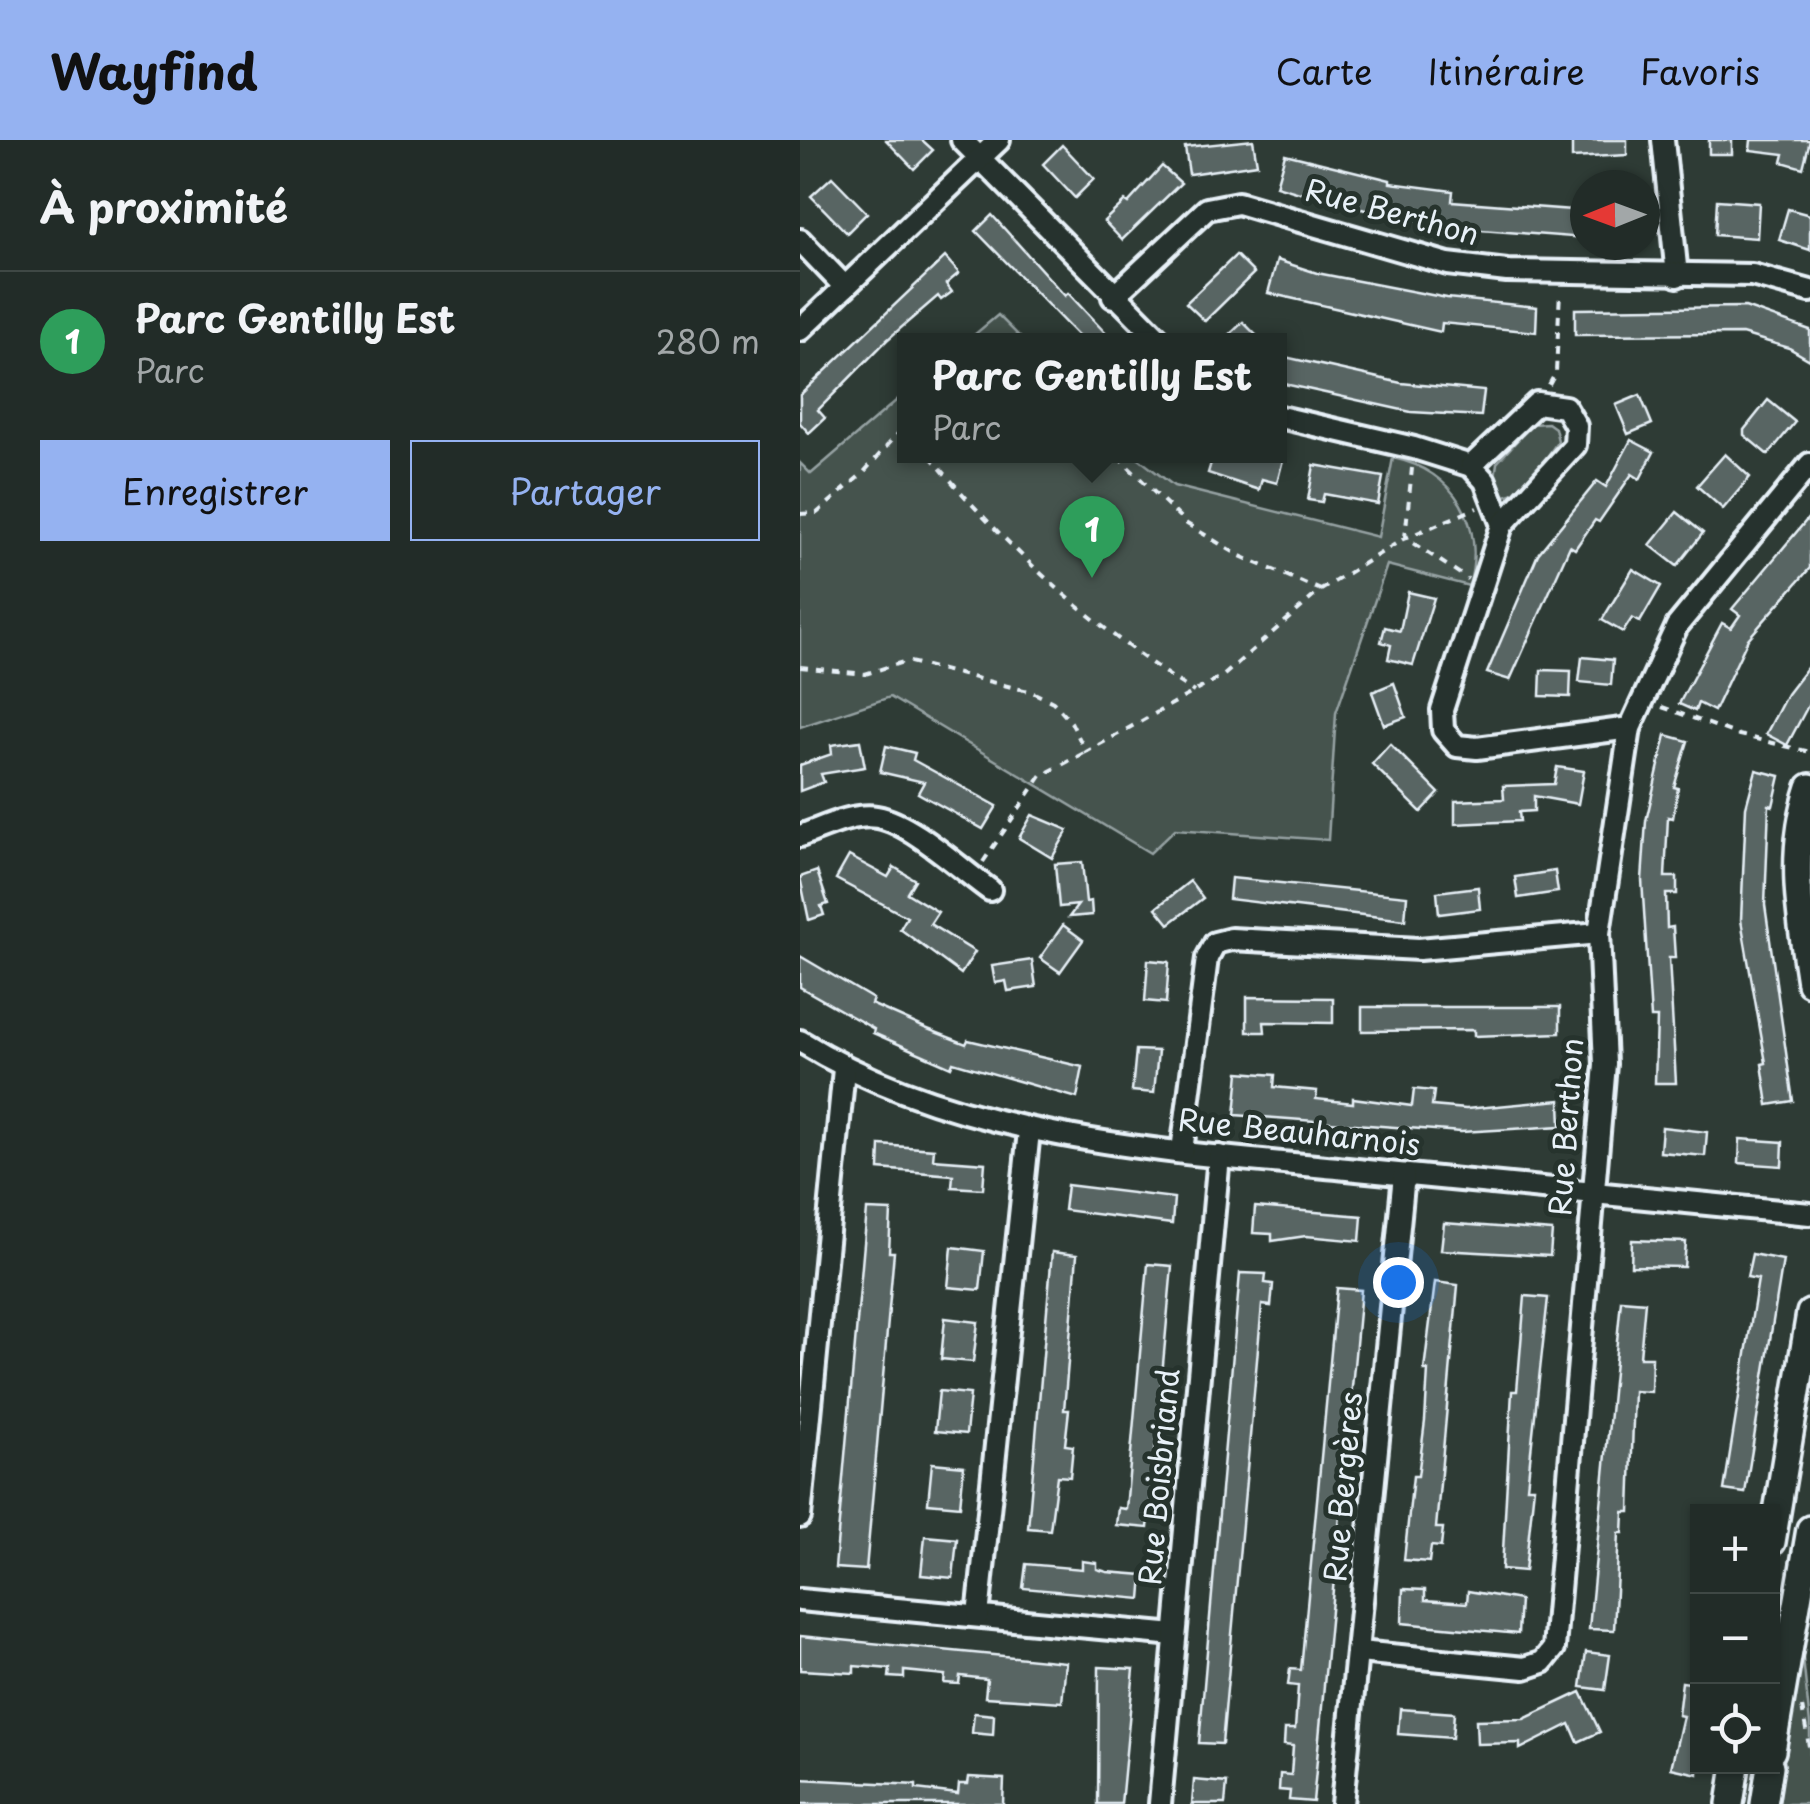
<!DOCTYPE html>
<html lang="fr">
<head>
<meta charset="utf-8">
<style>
	body { margin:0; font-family:"Playpen Sans",sans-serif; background:#2e3834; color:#f1f3f6 }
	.controls { position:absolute; right:30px; bottom:30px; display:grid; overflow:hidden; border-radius:0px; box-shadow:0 2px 8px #0004 }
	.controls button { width:90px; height:90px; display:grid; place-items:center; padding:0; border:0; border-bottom:2px solid #3f4845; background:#222c28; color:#f1f3f6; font:50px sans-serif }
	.compass { position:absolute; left:770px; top:30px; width:90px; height:90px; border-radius:50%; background:#222c28; box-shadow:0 2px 8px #0004; rotate:269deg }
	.you { position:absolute; left:598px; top:1142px; width:35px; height:35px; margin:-25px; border:8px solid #fff; border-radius:50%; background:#1a73e8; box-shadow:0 0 0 15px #1a73e833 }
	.badge { display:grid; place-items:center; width:65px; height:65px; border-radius:50%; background:#95b2f1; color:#fff; font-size:32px; font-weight:700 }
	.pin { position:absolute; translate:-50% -82px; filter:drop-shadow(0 2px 5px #0008) }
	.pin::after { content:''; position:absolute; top:52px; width:35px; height:30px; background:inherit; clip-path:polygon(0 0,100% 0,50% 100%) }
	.popup { position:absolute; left:97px; top:193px; width:390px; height:130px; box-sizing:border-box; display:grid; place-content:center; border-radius:0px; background:#222c28; filter:drop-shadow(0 2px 8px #0005); font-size:32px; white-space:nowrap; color:#a2a7a8 }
	.popup b { font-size:38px; color:#f1f3f6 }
	.popup::after { content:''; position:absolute; left:50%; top:100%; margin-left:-20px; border:20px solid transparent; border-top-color:#222c28 }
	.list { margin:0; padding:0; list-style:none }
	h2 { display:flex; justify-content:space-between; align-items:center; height:130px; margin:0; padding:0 40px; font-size:42px }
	h2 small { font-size:32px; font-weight:400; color:#a2a7a8 }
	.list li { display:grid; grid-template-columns:65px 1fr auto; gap:30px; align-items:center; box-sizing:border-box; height:140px; padding:0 40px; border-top:2px solid #3f4845 }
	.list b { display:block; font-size:38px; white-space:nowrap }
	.list p { margin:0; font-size:32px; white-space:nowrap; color:#a2a7a8 }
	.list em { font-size:32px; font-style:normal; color:#a2a7a8 }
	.actions { display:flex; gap:20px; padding:30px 40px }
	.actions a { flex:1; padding:22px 0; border:2px solid #95b2f1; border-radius:0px; text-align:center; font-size:35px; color:#95b2f1 }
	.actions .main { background:#95b2f1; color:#111 }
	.icon { flex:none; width:55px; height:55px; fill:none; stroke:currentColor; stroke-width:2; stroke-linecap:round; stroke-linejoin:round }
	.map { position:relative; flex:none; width:1010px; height:1664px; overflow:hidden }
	header { display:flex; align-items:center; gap:60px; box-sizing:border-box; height:140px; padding:0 50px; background:#95b2f1; color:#111 }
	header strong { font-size:48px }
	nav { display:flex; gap:55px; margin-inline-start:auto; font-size:35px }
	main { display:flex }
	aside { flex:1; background:#222c28 }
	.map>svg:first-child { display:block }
	.green { fill:#45524e; stroke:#96a2a3; stroke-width:2.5 }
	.building { fill:#596563; stroke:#e8f1f8; stroke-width:2.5 }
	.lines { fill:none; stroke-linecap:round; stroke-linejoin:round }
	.minor-casing { stroke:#e8f1f8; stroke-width:28 }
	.tertiary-casing { stroke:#e8f1f8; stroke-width:32 }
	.path { stroke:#e8f1f8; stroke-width:4; stroke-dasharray:8 8; stroke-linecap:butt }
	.minor { stroke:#26332d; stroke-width:20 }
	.tertiary { stroke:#26332d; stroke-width:25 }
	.labels { text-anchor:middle; stroke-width:10; stroke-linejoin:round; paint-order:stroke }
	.street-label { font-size:30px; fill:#e8f1f8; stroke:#26332d }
</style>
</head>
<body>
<header>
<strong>Wayfind</strong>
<nav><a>Carte</a><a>Itinéraire</a><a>Favoris</a></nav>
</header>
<main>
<aside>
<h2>À proximité<small></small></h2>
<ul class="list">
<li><span class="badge" style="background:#2e9e5b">1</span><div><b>Parc Gentilly Est</b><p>Parc</p></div><em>280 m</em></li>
</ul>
<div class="actions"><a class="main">Enregistrer</a><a>Partager</a></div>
</aside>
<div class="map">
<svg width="1010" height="1664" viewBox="0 0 1010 1664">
	<rect width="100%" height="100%" fill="#2e3b35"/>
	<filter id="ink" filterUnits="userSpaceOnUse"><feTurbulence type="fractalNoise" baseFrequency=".01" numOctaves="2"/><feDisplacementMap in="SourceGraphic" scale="20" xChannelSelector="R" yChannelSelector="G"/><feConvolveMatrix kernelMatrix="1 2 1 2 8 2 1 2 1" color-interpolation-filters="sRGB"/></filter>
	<g filter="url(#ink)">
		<g class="green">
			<polygon points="198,175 223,200 168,200"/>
			<path d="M104,254V316H335L374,346L578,397L593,318C655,331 686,385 669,446L587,425L536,573L528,700L375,689L350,713L90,557L0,587V323L11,334Z"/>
			<polygon points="748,283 755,288 758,301 724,350 705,356 694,344 697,323 732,284"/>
			<polygon points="1001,1500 1010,1584 1010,1664 978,1664"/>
		</g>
		<g class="building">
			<polygon points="86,0 122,0 133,10 114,29"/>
			<polygon points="453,0 457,24 389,34 385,7"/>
			<polygon points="772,0 827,0 827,15 772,18"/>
			<rect x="909" y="0" width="23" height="14"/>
			<polygon points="951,0 1010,0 1003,28 982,22 984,14 950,10"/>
			<polygon points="262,5 294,39 275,58 243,24"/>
			<polygon points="485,14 590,40 590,43 653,51 652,61 785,71 785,98 667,89 540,65 476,46"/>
			<polygon points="362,26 381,43 322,100 304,81 325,61 328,63"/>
			<polygon points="32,37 67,73 47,93 11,56"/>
			<polygon points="917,60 959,63 957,98 915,95"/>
			<polygon points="988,69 1010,75 1010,110 979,100"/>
			<polygon points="192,75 265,156 268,153 312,200 282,200 176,91"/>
			<polygon points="436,115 454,133 405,181 386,163"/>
			<polygon points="145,117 159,133 146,144 152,152 141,160 138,156 87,200 18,270 25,278 9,293 0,283 0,255"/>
			<polygon points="477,120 517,133 647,158 737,167 736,192 642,183 641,192 468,153"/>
			<polygon points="945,167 1010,190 1010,220 989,208 942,194 775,195 775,169"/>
			<polygon points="443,182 461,200 424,200"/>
			<polygon points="485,217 601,243 684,251 681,276 611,272 480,243"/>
			<polygon points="840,255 852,284 828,294 816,265"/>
			<polygon points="968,260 995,282 968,315 944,295 944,290"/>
			<polygon points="831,300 854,312 840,339 832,334 799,382 795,380 775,409 770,406 710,540 687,533 738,414 797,341 806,347"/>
			<polygon points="925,314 950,337 923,369 897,346"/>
			<polygon points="413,316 484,316 477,343 462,339 459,350 408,333"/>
			<polygon points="514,325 583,337 578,364 524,354 522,362 508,360"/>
			<polygon points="877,372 903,393 877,426 850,405"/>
			<polygon points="1010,376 1010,428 948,499 914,571 898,563 895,571 879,564 922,483 931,488 940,475 932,469"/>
			<polygon points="833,429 861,446 840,482 832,478 823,492 802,480"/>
			<polygon points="608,452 634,458 613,525 588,519 591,505 581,502 585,487 600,491"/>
			<polygon points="782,517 813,520 811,545 779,542"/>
			<polygon points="1010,524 1010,562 987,605 966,594 987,554"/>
			<polygon points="741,530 771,531 770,557 740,556"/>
			<polygon points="594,543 606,577 584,585 572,552"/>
			<polygon points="866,595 888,601 874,647 878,648 873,678 868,677 865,737 877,737 877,754 866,754 867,788 873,787 875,818 869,818 876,943 855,943 857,878 851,878 842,740 846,681"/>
			<polygon points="60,601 65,627 21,634 24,642 0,651 0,625 32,614 31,605"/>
			<polygon points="590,604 639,653 621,672 572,624"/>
			<polygon points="86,606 115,613 113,620 197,666 183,689 118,653 124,642 80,632"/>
			<polygon points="757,627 784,631 778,664 734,656 734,671 719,672 720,681 655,684 655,661 704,659 703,646 754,644"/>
			<polygon points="956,630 980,636 973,666 969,665 965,765 993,961 968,965 962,924 966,923 941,780 946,667"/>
			<polygon points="232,675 268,690 252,718 219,698"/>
			<polygon points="49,716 88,737 94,727 115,740 107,753 138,772 130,784 175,812 161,834 100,789 107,777 36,739"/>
			<polygon points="282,722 286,762 291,761 292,775 269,777 278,765 259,767 255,724"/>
			<polygon points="17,731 28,764 21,766 24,775 9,780 0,737"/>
			<polygon points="755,731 758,752 718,758 715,737"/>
			<polygon points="431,738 607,756 605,780 429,759"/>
			<polygon points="390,741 403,758 369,784 356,768"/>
			<polygon points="678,747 680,769 639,774 637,752"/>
			<polygon points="263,785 283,800 260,832 240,818"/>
			<polygon points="0,816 73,859 71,864 125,888 166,904 168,900 283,927 277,958 153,922 151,927 73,893 74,889 0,847"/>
			<polygon points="232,820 236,847 208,851 206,841 195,843 192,826"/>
			<polygon points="348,820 369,822 366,863 345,861"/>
			<polygon points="447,857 533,858 533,883 464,882 465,892 447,892"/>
			<polygon points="562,867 760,867 760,893 674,896 674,890 562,891"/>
			<polygon points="336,910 358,911 354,953 332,951"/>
			<polygon points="439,932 475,935 474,947 517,951 516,959 553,963 553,958 612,966 614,949 634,951 632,966 666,969 760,960 761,986 661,992 435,975"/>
			<polygon points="862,987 907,992 905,1016 860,1012"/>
			<polygon points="940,999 983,1002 982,1026 939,1023"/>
			<polygon points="80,1005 134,1009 133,1019 185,1023 183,1049 152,1047 153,1035 79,1029"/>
			<polygon points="267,1045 374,1058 372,1084 264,1070"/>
			<polygon points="455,1067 562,1076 560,1101 506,1096 472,1101 472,1094 453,1093"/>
			<polygon points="67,1070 91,1071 89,1112 94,1112 66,1430 35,1428"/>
			<polygon points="644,1083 752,1091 750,1116 641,1110"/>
			<polygon points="832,1100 886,1102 884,1127 831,1126"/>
			<polygon points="152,1107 184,1111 180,1150 148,1147"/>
			<polygon points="252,1112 277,1115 264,1270 269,1270 265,1305 273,1306 270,1337 257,1336 250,1390 228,1388"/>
			<polygon points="952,1114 983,1120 945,1353 924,1350 958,1139 947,1137"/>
			<polygon points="348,1124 372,1126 348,1388 316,1385 318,1368 326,1369"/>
			<polygon points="440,1133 466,1134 465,1143 473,1144 471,1166 462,1165 422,1604 399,1603"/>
			<polygon points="635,1142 658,1145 636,1388 643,1388 641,1407 631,1406 629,1422 604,1420 613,1336 618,1336 625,1281 628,1230 624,1230"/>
			<polygon points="537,1148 561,1150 554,1226 513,1662 489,1660 490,1651 479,1650 480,1634 491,1635 493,1606 484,1605 485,1589 495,1589 498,1546 488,1545 490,1529 501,1530"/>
			<polygon points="725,1156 748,1158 727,1347 734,1347 725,1431 702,1429 712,1251 717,1251"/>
			<polygon points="821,1160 845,1162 840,1217 852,1217 851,1252 834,1251 830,1372 824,1372 823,1393 819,1393 814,1490 789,1489"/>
			<polygon points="145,1178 178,1182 173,1222 141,1219"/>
			<polygon points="139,1251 170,1254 166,1294 135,1291"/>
			<polygon points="132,1323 164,1326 160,1366 128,1363"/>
			<polygon points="125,1396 157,1399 153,1438 121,1435"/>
			<polygon points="282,1421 297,1423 297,1429 307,1432 343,1435 341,1459 223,1448 226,1424 282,1429"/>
			<polygon points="603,1449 625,1450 625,1460 667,1463 668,1451 720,1460 718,1494 602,1483"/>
			<polygon points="0,1496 266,1522 262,1562 185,1557 187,1539 160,1536 159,1544 144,1543 145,1535 104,1531 104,1538 89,1537 90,1529 54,1526 54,1533 0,1530"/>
			<polygon points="786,1512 810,1515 805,1550 781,1547"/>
			<polygon points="299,1527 334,1529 321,1664 298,1664"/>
			<polygon points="882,1542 898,1544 898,1634 871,1628 883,1576 878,1575"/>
			<polygon points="781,1552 800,1592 778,1602 770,1584 720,1609 720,1603 677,1604 676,1580 724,1579"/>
			<polygon points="600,1569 654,1573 652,1598 598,1594"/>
			<polygon points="174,1573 194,1575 193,1595 172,1593"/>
			<polygon points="169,1637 204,1639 203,1664 0,1664 0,1639 116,1645 116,1649 158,1654 159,1644 168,1644"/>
			<polygon points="394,1640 427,1643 425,1664 392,1664"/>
		</g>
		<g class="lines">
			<g class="minor-casing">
				<g id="minor">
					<polyline points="162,0 360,200"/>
					<polyline points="863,0 877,136"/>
					<polyline points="0,100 45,147"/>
					<polyline points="313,157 407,69 438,63 648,124 707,131 952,135 1010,151"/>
					<polyline points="0,190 199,0"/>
					<polyline points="480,277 614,308 671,326 685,341 702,385 642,570 643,590 657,606 677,608 830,588"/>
					<polyline points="671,326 737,263 765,267 776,286 775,305 702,385"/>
					<path d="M0,696C23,688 52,673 77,677C112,683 160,729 190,750"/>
					<path d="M0,901C160,1001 373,1012 557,1030C708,1045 859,1059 1010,1074"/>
					<polyline points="382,1011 407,818 415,803 431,799 619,809 799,793"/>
					<polyline points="0,1377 44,929"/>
					<polyline points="0,1460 375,1495"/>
					<polyline points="178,1476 229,991"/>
					<polyline points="559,1512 725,1528 743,1522 754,1508 805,924 799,793 830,588 877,486 1010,324"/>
					<polyline points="360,1664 419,1016"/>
					<polyline points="542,1664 604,1035"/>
				</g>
			</g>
			<g class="tertiary-casing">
				<g id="tertiary">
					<path d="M1010,647C988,713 1000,776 1010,843"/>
					<polyline points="972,1402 1010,1173"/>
					<polyline points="972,1611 1010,1389"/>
					<polyline points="930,1664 936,1626"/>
					<polyline points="964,1664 970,1626"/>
				</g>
			</g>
			<g class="path">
				<polyline points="749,245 756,232 760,151"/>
				<path d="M130,316C206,408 293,487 394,552"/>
				<polyline points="317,316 387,384 440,416 521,450"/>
				<polyline points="612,328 605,398 668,439"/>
				<polyline points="0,374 17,373 63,333 104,287"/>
				<polyline points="0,527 65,534 106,521 232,552 253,562 271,582 286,612 424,535 521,450 605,398 677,368"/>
				<polyline points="862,567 939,595 1010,612"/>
				<polyline points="183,722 241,636 286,612"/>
				<polyline points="1002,1567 1010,1612"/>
			</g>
			<use href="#minor" class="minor"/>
			<use href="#tertiary" class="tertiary"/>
		</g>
	</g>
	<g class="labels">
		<g class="street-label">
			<text transform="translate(592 73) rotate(15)" y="10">Rue Berthon</text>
			<text transform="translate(767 987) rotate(-86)" y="10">Rue Berthon</text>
			<text transform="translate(499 993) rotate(6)" y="10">Rue Beauharnois</text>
			<text transform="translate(360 1337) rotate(-85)" y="10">Rue Boisbriand</text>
			<text transform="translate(544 1347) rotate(-85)" y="10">Rue Bergères</text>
		</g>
	</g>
</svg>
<div class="controls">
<button>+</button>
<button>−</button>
<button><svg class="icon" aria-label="locate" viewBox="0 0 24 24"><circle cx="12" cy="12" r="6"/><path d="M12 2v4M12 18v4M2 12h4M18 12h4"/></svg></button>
</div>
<svg class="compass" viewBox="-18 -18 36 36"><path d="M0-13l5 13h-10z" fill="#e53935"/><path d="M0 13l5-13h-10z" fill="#a2a7a8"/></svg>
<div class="you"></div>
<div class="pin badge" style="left:292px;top:438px;background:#2e9e5b">1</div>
<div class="popup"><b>Parc Gentilly Est</b>Parc</div>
</div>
</main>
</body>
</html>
